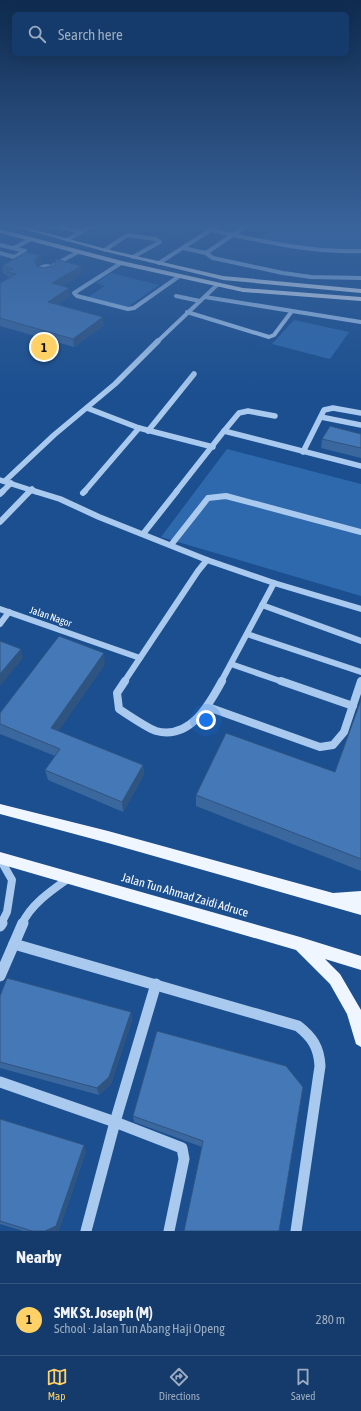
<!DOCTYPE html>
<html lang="en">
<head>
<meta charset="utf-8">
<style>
	body { margin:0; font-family:"Asap Condensed",sans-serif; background:#1d4271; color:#f1f3f6 }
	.you { position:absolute; left:206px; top:720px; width:14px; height:14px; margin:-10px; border:3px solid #fff; border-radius:50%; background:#1a73e8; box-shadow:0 0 0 6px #1a73e833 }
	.badge { display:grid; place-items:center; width:26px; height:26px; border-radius:50%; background:#ffd166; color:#111; font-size:13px; font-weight:700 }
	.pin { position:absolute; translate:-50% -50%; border:2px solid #fff; box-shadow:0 1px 4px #0006 }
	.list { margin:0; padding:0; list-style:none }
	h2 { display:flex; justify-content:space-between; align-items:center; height:52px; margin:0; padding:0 16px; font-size:17px }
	h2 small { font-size:13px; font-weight:400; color:#9dadc1 }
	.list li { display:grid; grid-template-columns:26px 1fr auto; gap:12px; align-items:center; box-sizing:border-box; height:72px; padding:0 16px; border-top:1px solid #33557e }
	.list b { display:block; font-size:15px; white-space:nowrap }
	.list p { margin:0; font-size:13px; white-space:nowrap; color:#9dadc1 }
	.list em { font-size:13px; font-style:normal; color:#9dadc1 }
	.icon { flex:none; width:22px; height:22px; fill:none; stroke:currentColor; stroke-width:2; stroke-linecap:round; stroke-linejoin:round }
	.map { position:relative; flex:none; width:361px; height:1231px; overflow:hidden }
	.search { position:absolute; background:#143b6b; box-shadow:0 4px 16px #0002; left:12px; right:12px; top:12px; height:44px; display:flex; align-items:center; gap:10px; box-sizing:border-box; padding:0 14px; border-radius:6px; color:#9dadc1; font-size:15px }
	.sheet { height:124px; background:#143b6b }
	nav { display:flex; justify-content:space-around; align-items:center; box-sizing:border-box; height:56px; border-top:1px solid #33557e; background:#143b6b; font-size:11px; color:#9dadc1 }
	nav a { display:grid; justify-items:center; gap:2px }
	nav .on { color:#ffd166 }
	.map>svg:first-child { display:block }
	.green { fill:#2e69ad }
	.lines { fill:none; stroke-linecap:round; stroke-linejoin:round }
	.minor-far4 { stroke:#a9c9ee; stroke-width:4 }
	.minor-far3 { stroke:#a9c9ee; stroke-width:5.5 }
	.minor-far2 { stroke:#a9c9ee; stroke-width:6 }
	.minor-far1 { stroke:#a9c9ee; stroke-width:8 }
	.minor { stroke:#a9c9ee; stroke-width:11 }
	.major { fill:#f0f6ff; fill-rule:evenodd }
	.wall { fill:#3a679d }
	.shaded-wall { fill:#305480 }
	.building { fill:#4478b7; stroke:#305480 }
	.labels { text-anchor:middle; stroke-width:3.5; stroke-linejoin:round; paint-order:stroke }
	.street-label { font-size:10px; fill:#fff; stroke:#1b4f8f }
	.near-street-label { font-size:12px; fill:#fff; stroke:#1b4f8f }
</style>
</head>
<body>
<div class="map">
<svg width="361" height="1231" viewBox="0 0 361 1231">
	<rect width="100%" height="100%" fill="#1b4f8f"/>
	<g class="green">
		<path d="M278,224H361V251C326,254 292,249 258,242C264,233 270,231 278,224Z"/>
		<polygon points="111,273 159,285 128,307 88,297 105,286 96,283"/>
		<polygon points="294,320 349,332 330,359 272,344"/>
		<polygon points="227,449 361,484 361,596 161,537"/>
	</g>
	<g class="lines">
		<g class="minor-far4">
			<polyline points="46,224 81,232"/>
			<polyline points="31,230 44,224"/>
			<path d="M211,230C261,241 310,253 361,251"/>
			<polyline points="67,240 95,224"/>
			<polyline points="0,245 25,251 14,257 0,253"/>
			<polyline points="14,248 31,239"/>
			<polyline points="183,248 206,253 213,258 283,273 311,277 361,278"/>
			<polyline points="105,250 127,235 156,239 160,242 133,257"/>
			<polyline points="206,253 249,224"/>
			<polyline points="121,263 74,293 77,296 128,309 134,308 178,277"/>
			<polyline points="159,263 220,224"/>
			<polyline points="54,265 78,252"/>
			<polygon points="46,266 52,267 53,270 46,273 39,271 39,268"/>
			<polyline points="176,296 200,301"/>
			<polyline points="205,297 361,322"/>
			<polyline points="187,312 269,337 274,335 292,311"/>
			<polyline points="157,342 217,285"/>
		</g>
		<g class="minor-far3">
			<polyline points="87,408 139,428 213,447"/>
			<polyline points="321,417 361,425"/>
			<polyline points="148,431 194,374"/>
			<polyline points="224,431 239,413 248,411 275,416"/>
			<polyline points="303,452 324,410 333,408 361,413"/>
			<polyline points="0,480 37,492"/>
			<polyline points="5,481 54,435 115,384 158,341"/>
			<polyline points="2,492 11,483"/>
			<polyline points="29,492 32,489"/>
			<polyline points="84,492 139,428"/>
			<polyline points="176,492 224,431 361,466"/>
		</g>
		<g class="minor-far2">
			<polyline points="34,491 60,499 99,517 207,560 274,583 361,609"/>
			<polyline points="83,493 85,491"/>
			<polyline points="0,494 3,491"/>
			<polyline points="0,522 30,491"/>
			<polyline points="143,534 177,491"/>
			<polyline points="171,545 208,498 226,496 361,532"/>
			<polyline points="262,605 361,641"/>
			<polyline points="0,609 140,658"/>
			<polyline points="0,624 9,612"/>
			<polyline points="247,634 361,672"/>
			<polyline points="231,664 283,682"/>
			<polyline points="124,682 198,571 207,560"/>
			<polyline points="221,682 274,583"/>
		</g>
		<g class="minor-far1">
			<path d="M125,681L117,693L119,709C128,715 147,728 156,731C190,740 209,705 222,681"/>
			<polyline points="281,681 353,706"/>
			<polyline points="208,707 320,747 333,745 344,732 361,681"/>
			<polyline points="0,859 12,880 7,912 1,924"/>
			<path d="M22,924C31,904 52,890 69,878"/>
		</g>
		<g class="minor">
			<polyline points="0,926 2,923"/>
			<path d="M14,944L298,1026C312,1037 319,1047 320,1066L296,1231"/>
			<polyline points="0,976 23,923"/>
			<polyline points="0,1082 115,1122 182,1148 184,1159 169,1231"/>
			<polyline points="86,1231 115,1122 156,984"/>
		</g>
		<g class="major">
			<polygon points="5,224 14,224 106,249 223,276 361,289 361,293 223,280 103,251"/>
			<polygon points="0,229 122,261 243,288 361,297 361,301 243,292 121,265 0,233"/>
			<polygon points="0,804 108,831 333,893 361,891 361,915 108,843 0,814"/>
			<polygon points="0,852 300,937 361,956 361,970 325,959 340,974 361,1010 361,1047 356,1044 347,1014 330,984 296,950 0,864"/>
		</g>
	</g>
	<g class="wall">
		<polygon points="132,224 193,224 178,234"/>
		<polygon points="41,255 42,263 36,266 44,268 81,266 81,274 62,286 70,296 58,304 104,325 74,347 0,326 0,283 8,279 7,275 3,274 2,266"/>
		<polygon points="361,434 361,458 321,448 322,439"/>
		<polygon points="105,664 58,731 143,765 144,775 123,812 48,780 45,770 55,756 0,734 0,713"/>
		<polygon points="361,700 361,871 196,806 196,795 335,772"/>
		<polygon points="0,996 131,1012 132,1020 111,1084 99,1095 0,1068"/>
		<polygon points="157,1031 279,1231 202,1147 134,1122 133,1116"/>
		<polygon points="0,1119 86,1151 59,1230 57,1231 23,1231 0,1224"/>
	</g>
	<g class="shaded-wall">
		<polygon points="180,224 193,224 178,234 178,226"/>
		<polygon points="41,255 42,263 37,266 35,263 36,258"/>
		<polygon points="81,266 81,274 53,292 52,283"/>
		<polygon points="69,288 70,296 49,310 48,302"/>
		<polygon points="103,317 104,325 74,347 73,339"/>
		<polygon points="21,649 23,658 0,686 0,674"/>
		<polygon points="104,653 105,664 53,739 51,728"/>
		<polygon points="143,765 144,775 123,812 122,802"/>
		<polygon points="131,1012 132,1020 111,1084 99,1095 97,1088"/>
		<polygon points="84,1145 86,1151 59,1230 57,1231 45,1231"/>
	</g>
	<g class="building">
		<polygon points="171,224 180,224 178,226"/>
		<polygon points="26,252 41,255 36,258 35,263 37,266 44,268 54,265 56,259 81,266 52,283 69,288 48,302 103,317 73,339 0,318 0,283 16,274 7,272 13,269 2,266"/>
		<polygon points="330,426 361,434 361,448 322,439"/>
		<polygon points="59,636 104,653 51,728 143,765 122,802 45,770 60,749 0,724 0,713"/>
		<polygon points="0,641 21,649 0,674"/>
		<polygon points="361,700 361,859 196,795 226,733 335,772"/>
		<polygon points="7,978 131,1012 109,1077 97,1088 0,1062 0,996"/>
		<polygon points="157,1031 286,1066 303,1087 279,1231 184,1231 203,1141 133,1116"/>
		<polygon points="0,1119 84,1145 56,1226 45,1231 32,1231 0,1221"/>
	</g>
	<linearGradient id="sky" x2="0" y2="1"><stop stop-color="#0f2b4f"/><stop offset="0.57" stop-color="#39639b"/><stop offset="1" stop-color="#39639b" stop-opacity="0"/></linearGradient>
	<rect width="361" height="396" fill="url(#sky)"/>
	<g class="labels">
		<g class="street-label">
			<text transform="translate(51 616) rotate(19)" y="4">Jalan Nagor</text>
		</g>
		<g class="near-street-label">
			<text transform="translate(185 895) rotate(16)" y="4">Jalan Tun Ahmad Zaidi Adruce</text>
		</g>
	</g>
</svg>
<div class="you"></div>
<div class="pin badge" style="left:44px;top:347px">1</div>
<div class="search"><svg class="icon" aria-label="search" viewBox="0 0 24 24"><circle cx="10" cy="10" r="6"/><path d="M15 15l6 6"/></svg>Search here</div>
</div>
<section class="sheet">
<h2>Nearby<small></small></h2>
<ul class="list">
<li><span class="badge">1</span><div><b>SMK St. Joseph (M)</b><p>School · Jalan Tun Abang Haji Openg</p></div><em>280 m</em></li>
</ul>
</section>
<nav>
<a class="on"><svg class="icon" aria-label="map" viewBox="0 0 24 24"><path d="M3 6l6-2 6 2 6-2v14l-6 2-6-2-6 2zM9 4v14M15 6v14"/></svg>Map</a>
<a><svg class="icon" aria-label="directions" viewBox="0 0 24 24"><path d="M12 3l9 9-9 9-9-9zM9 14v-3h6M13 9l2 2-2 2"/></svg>Directions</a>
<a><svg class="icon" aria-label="saved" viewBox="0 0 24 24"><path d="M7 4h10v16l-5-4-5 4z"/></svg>Saved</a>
</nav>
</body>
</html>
